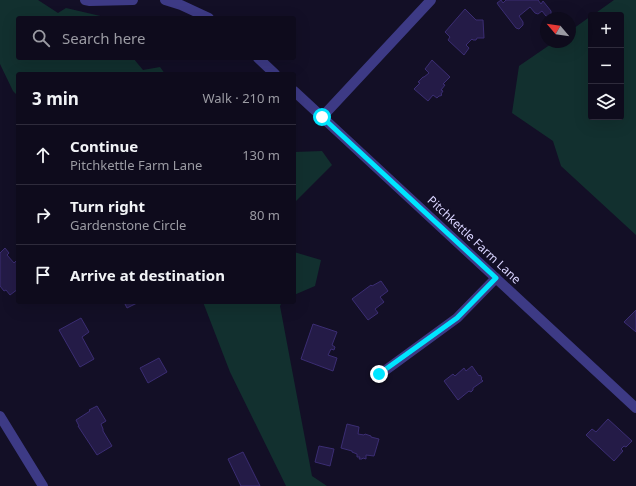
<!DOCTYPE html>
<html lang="en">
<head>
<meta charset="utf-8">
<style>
	body { margin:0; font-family:"Noto Sans",sans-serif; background:#171425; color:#f1f3f6 }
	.controls { position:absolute; right:12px; top:12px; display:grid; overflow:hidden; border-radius:4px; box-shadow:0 4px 16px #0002 }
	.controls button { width:36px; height:36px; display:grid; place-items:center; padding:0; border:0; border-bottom:1px solid #2e2b3b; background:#0e0b1c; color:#f1f3f6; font:20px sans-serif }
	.compass { position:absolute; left:540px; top:12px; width:36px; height:36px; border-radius:50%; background:#0e0b1c; box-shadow:0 4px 16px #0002; rotate:299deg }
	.stop { position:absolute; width:12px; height:12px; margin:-9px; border:3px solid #00e5ff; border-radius:50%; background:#fff }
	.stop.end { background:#00e5ff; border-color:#fff; box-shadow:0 1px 4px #0008 }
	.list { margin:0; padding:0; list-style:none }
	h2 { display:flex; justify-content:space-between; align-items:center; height:52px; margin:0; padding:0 16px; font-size:17px }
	h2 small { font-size:13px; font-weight:400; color:#9b9ba3 }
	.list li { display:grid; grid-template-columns:26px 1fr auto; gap:12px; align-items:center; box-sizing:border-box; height:60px; padding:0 16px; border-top:1px solid #2e2b3b }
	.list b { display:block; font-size:15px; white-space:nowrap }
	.list p { margin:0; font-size:13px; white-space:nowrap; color:#9b9ba3 }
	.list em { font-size:13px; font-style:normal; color:#9b9ba3 }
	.icon { flex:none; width:22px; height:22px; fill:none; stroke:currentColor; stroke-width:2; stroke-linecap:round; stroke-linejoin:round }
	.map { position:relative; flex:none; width:636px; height:486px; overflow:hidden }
	.search { position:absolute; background:#0e0b1c; box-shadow:0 4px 16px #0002; left:16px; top:16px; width:280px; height:44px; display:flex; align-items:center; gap:10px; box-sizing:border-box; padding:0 14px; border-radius:4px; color:#9b9ba3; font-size:15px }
	.panel { position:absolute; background:#0e0b1c; box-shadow:0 4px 16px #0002; left:16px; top:72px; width:280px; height:232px; border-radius:4px }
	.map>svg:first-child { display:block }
	.green { fill:#12302f }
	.building { fill:#241b47; stroke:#3b2d73 }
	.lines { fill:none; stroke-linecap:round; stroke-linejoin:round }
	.minor { stroke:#3d3a85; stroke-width:10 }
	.route { stroke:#00e5ff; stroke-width:5 }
	.labels { text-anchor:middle; stroke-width:3; stroke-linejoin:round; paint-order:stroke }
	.street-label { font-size:12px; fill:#d9d4ff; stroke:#130f26 }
</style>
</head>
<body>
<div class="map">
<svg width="636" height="486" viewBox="0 0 636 486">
	<rect width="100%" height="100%" fill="#130f26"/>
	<g class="green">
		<polygon points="0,0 38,0 58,13 66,8 109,18 18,18 18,58 133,58 143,70 160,67 165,74 18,74 18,96 13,91 0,64"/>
		<polygon points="614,0 636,0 636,235 561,166 553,141 512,113 519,66 554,42 570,42 570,31 591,16 591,117 621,117 621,15 593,15"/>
		<polygon points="322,151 332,165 294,203 294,152"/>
		<polygon points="294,252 321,260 315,286 294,295"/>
		<polygon points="203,302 282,302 280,306 312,476 327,486 286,486 230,372"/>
	</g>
	<g class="building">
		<polygon points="501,0 503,3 506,0 538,0 541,4 543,1 551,11 551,14 549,17 546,16 542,11 538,14 535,13 530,7 519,16 523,22 523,25 519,29 516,28 499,6 497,3"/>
		<polygon points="465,9 476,20 483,20 484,38 477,38 476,40 473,40 472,39 466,45 469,48 464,55 448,40 450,37 445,32"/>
		<polygon points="432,60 450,77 443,84 445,85 441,90 443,91 441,94 442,95 440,96 439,96 437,98 433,95 428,101 414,89 420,83 418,82 423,77 424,77 429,73 425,69"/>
		<polygon points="5,248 9,253 7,255 14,263 18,259 18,289 10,295 6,290 4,291 0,286 0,253"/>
		<polygon points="381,281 388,291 380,297 384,302 375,309 378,313 368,320 352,299 371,285 372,286"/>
		<polygon points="124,302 139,302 127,308"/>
		<polygon points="636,310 636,332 624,322"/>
		<polygon points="81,318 89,332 82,337 94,359 80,367 59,330"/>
		<polygon points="313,324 337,332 332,345 335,347 334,350 331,349 328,355 337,358 333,371 301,359"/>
		<polygon points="159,358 167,372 148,383 140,368"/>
		<polygon points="472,366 479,376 480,375 482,378 481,379 483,381 473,388 473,390 471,392 469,391 458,400 444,381 453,374 455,376 464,368 466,371"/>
		<polygon points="97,406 106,421 101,424 103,429 103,431 112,446 97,455 78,426 79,426 76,420 90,411 89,410"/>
		<polygon points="608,419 632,441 626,447 624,446 621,449 623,451 614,461 586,435 592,429 596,432"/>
		<polygon points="347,424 359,427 358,434 364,435 365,434 371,436 371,437 379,439 374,456 366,455 366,459 363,458 362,459 359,459 360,457 357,457 357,454 352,452 352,451 341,448"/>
		<polygon points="319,446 334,449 330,466 315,462"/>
		<polygon points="243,452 260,486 241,486 228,459"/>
	</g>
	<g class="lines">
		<g class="minor">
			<polyline points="85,0 90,1 133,0"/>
			<polyline points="165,0 181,5 209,18"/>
			<polyline points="258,58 275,74"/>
			<polyline points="294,91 636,408"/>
			<polyline points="322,117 431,0"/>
			<polyline points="379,375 457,318 496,278"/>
			<polyline points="0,416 43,486"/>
		</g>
	</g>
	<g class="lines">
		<polyline class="route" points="322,117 496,278 457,318 379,374"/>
	</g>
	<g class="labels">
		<g class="street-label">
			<text transform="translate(474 240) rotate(43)" y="4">Pitchkettle Farm Lane</text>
		</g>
	</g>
</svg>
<div class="controls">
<button>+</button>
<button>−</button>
<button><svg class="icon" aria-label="layers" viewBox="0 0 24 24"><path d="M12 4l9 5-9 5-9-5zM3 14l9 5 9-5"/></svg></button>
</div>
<svg class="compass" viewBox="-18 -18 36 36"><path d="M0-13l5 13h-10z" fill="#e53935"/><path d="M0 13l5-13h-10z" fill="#9b9ba3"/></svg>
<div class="stop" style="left:322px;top:117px"></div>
<div class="stop end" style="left:379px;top:374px"></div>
<div class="search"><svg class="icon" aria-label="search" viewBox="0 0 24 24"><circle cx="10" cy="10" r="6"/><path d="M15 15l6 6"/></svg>Search here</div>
<section class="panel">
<h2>3 min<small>Walk · 210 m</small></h2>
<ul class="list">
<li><svg class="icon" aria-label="ahead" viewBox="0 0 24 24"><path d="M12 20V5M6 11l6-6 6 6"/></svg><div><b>Continue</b><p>Pitchkettle Farm Lane</p></div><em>130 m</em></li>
<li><svg class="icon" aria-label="right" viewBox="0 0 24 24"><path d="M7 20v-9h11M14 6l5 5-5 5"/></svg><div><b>Turn right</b><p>Gardenstone Circle</p></div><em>80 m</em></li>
<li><svg class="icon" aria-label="arrive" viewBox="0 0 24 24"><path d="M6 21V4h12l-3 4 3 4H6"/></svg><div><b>Arrive at destination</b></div></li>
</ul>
</section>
</div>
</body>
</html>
